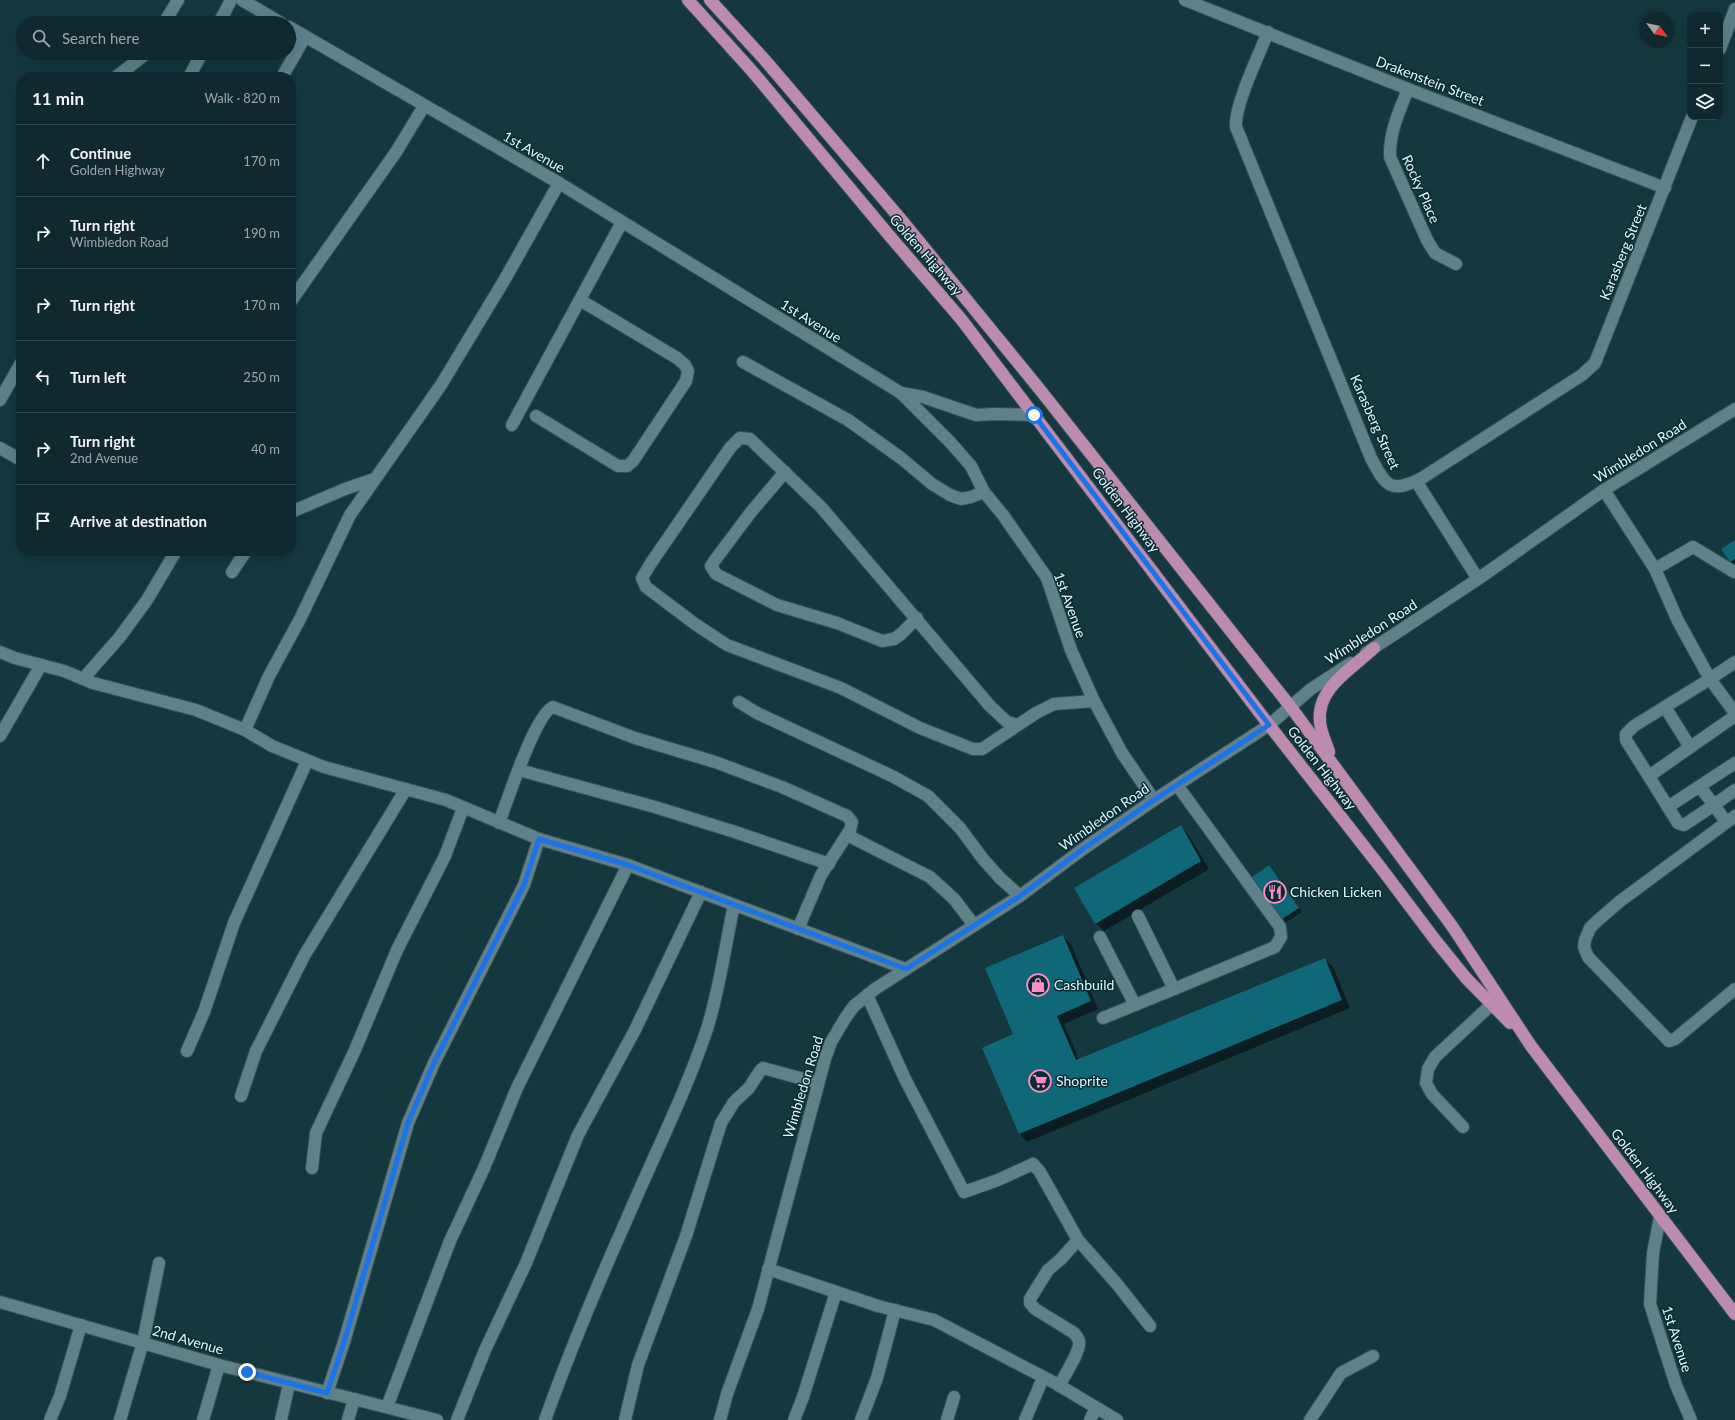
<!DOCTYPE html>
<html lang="en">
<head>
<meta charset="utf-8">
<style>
	body { margin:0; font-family:Lato,sans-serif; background:#193136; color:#f1f3f6 }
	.controls { position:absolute; right:12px; top:12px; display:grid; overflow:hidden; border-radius:8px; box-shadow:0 4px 16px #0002 }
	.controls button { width:36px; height:36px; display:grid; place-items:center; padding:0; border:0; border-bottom:1px solid #30454a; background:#10292e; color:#f1f3f6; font:20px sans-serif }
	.compass { position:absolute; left:1639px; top:12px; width:36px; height:36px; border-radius:50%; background:#10292e; box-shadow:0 4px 16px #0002; rotate:122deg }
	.stop { position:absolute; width:12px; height:12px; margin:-9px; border:3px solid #1a73e8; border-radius:50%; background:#fff }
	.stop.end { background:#1a73e8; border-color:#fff; box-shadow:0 1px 4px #0008 }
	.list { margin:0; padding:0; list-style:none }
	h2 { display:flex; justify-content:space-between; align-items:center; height:52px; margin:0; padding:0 16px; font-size:17px }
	h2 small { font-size:13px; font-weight:400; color:#9ca6aa }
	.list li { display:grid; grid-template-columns:26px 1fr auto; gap:12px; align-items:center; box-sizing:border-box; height:72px; padding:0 16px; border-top:1px solid #30454a }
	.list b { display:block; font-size:15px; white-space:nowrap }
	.list p { margin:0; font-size:13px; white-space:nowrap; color:#9ca6aa }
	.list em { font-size:13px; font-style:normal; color:#9ca6aa }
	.icon { flex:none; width:22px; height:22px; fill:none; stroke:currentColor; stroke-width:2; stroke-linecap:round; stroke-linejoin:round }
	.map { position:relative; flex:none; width:1735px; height:1420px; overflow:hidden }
	.search { position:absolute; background:#10292e; box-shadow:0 4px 16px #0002; left:16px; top:16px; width:280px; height:44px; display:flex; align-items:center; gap:10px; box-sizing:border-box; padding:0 14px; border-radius:22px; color:#9ca6aa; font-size:15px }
	.panel { position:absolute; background:#10292e; box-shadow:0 4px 16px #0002; left:16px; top:72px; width:280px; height:484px; border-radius:16px }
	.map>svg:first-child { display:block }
	.shadow { fill:#0007 }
	.building { fill:#0e6877 }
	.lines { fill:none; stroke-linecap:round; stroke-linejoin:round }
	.minor-casing { stroke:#365257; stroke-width:14 }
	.major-casing { stroke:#365257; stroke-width:14 }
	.minor { stroke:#5f8189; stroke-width:12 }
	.major { stroke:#bd8baf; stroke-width:12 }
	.route { stroke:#1a73e8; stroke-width:5 }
	.labels { text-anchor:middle; stroke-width:3; stroke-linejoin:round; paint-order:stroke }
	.street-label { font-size:14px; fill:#e3f6fa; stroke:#092c33 }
	.poi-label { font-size:14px; fill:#e3f6fa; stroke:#092c33; text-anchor:start }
</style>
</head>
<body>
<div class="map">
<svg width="1735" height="1420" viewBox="0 0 1735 1420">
	<rect width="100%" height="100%" fill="#15373e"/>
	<g class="shadow">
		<polygon points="1735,541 1735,562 1732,563 1723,549"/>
		<polygon points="1180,826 1188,834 1209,869 1104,931 1096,923"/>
		<polygon points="1269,866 1302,912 1286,922 1254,877"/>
		<polygon points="1063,936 1071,944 1098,1009 1064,1024 1079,1060 1325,959 1333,967 1350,1008 1027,1142 1020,1134 1015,1035"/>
	</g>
	<g class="building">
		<polygon points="1735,540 1735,559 1730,562 1721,549"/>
		<polygon points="1181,825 1201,861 1095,924 1074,888"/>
		<polygon points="1269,865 1299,908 1282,919 1252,877"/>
		<polygon points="1063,935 1091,1001 1057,1016 1076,1060 1325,958 1342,1000 1019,1134 982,1048 1013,1034 985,968"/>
	</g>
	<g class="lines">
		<g class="minor-casing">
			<g id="minor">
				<polyline points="242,0 281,23"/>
				<polyline points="1185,0 1408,89 1665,188"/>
				<polyline points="164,23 178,0"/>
				<polyline points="219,23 231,0"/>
				<polyline points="289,27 559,183 901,393 950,442 971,466 984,492 1003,515 1047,578 1071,650 1094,701 1122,753 1154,800"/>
				<path d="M1268,32C1259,55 1234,106 1236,127L1371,458C1386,487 1391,494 1422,478L1582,375L1595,363L1692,117"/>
				<polyline points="1720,49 1735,9"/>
				<polyline points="116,77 147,53"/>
				<polyline points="189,77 202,53"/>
				<polyline points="282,77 305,37"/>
				<path d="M1408,89C1399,112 1389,133 1390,157L1427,240L1435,253L1456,264"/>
				<polyline points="291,301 396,152 424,106"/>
				<polyline points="743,362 848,420 901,458 932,484 950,495 961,499 971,497 984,492"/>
				<polyline points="901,393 923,397 976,415 993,414 1034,415"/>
				<polyline points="0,400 21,363"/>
				<polyline points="536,416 618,466 627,466 633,461 686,381 688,371 685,365 677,358 580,300"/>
				<polyline points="512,425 622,222"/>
				<polyline points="0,448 21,460"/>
				<polyline points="785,472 751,512 715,560 711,566 716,574 777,605 837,623 882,641 894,639 901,634 917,618"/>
				<polyline points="1416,481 1478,579"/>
				<polyline points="1604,490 1655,569 1678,621 1710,679 1735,662"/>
				<polyline points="291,512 345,489 374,479"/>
				<polyline points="1655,569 1693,547 1734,572"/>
				<polyline points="232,572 246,551"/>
				<polyline points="0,652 15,658 64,671 93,683 196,710 245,730 272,746 324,767 446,800 539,839 628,865 906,969"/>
				<polyline points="1366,653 1478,579 1604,490 1735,409"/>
				<polyline points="83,679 119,638 147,600 176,551"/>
				<polyline points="739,702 757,713 892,776 928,796 960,828 983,859 1000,878 1020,896"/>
				<polyline points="1665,707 1690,747"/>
				<polyline points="1018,725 982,749 973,749 920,728 841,688 727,645 695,624 646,587 642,578 651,563 730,448 740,438 750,439 821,507 990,706 1007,722 1018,725 1036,713 1054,704 1094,701"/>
				<polyline points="245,730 269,676 300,619 350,515 441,385 505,279 559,183"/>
				<polyline points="0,736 41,665"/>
				<polyline points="519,770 655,807 735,832 829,864"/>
				<polyline points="1649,776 1735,716"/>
				<polyline points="1700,787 1714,805 1735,790"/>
				<polyline points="1668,807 1735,763"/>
				<polyline points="1735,816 1619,902 1596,922 1590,928 1585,940 1584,947 1588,957 1669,1041 1675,1039 1735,989"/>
				<polyline points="1726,822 1714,805 1684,825 1678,823 1626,740 1626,734 1634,726 1710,679 1735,713"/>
				<path d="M499,823C507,802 535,714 553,707L635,738L715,762L782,787L847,816L852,822L850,830L821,875L798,929"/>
				<polyline points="847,835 930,877 954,899 974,925"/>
				<polyline points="1138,916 1174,989 1275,947 1281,937 1280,927 1177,785"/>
				<polyline points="1100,937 1135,1005"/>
				<polyline points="867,995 905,1079 964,1192 998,1180 1033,1164 1040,1172 1078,1240 1117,1284 1150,1326"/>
				<polyline points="1103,1018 1174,989"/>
				<polyline points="187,1051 204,1012 234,923 307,761"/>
				<polyline points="241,1096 256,1051 304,956 406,789"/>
				<polyline points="1463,1127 1432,1094 1426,1083 1428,1069 1435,1057 1492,1004"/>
				<polyline points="312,1168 316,1133 355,1050 397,950 445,856 463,808"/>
				<polyline points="1660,1217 1653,1253 1650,1304 1676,1385 1691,1420"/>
				<polyline points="768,1269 878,1306 934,1320 1055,1383 1117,1420"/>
				<polyline points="0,1302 219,1365 437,1420"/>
				<path d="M1059,1386C1064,1376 1081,1351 1079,1341C1078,1338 1076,1335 1074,1333L1035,1309L1030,1303V1299L1048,1270L1061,1259L1078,1240"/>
				<polyline points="327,1393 344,1342 408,1123 434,1063 524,885 539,839"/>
				<polyline points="387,1407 450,1241 484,1168 517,1088 628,865"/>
				<polyline points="50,1420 60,1396 81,1325"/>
				<polyline points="120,1420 143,1342 159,1263"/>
				<polyline points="203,1420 219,1365"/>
				<polyline points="281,1420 289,1384"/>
				<polyline points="348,1420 354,1399"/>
				<polyline points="457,1420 485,1350 526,1263 578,1135 635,1030 701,892"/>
				<path d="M545,1420C569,1353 597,1286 626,1221C653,1157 685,1095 707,1029C720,988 725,946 734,905"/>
				<polyline points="625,1420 638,1365 686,1236 721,1123 734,1102 749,1088 760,1071 763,1068 818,1083"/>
				<polyline points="720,1420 727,1394 758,1309 825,1059 831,1042 846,1017 854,1006 875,989 1020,896 1083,849 1154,800 1269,725 1311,689 1351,663"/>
				<polyline points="794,1420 803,1397 836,1292"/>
				<polyline points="861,1420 877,1378 895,1310"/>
				<polyline points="947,1420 954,1397"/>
				<polyline points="1025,1420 1043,1378"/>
				<polyline points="1090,1420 1096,1408"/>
				<polyline points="1310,1420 1341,1373 1373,1356"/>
			</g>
		</g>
		<g class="major-casing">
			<g id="major">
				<polyline points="688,0 752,71 888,234 961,319 1269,725 1381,868 1436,941 1466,978 1510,1023"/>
				<polyline points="710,0 764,59 904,223 1041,391 1290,706 1452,926 1531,1046 1735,1314"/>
				<path d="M1329,752C1326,742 1321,733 1320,722C1316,688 1352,669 1374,648"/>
			</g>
		</g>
		<use href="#minor" class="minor"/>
		<use href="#major" class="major"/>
	</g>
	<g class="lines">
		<polyline class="route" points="247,1372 327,1393 344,1342 408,1123 434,1063 524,885 539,839 628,865 906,969 1020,896 1083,849 1154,800 1269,725 1034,415"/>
	</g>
	<defs>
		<g id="restaurant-ring" transform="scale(1.15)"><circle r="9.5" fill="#092c33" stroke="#fb8fc6" stroke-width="1.5"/><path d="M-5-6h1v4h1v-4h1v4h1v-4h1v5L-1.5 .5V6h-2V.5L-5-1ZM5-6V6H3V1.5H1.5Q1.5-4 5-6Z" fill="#fb8fc6"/></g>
		<g id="shop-ring" transform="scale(1.15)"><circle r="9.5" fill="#092c33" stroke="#fb8fc6" stroke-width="1.5"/><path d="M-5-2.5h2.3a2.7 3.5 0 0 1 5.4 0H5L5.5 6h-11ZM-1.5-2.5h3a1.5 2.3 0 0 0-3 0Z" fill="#fb8fc6"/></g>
		<g id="supermarket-ring" transform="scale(1.15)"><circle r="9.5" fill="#092c33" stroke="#fb8fc6" stroke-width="1.5"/><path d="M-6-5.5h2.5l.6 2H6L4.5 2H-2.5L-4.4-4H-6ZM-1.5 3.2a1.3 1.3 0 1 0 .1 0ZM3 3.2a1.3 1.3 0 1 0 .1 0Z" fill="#fb8fc6"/></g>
	</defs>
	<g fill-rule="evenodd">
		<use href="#restaurant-ring" x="1275" y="892"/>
		<use href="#shop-ring" x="1038" y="985"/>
		<use href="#supermarket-ring" x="1040" y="1081"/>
	</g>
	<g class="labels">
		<g class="street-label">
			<text transform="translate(1430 81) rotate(21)" y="5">Drakenstein Street</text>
			<text transform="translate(534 152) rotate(30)" y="5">1st Avenue</text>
			<text transform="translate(1421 189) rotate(66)" y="5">Rocky Place</text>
			<text transform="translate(1623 252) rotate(-68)" y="5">Karasberg Street</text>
			<text transform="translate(926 255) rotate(49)" y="5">Golden Highway</text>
			<text transform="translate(811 321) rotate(32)" y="5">1st Avenue</text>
			<text transform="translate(1375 422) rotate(66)" y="5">Karasberg Street</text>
			<text transform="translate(1640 451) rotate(-32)" y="5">Wimbledon Road</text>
			<text transform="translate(1126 510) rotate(53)" y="5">Golden Highway</text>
			<text transform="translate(1070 605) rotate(70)" y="5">1st Avenue</text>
			<text transform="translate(1371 632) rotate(-33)" y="5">Wimbledon Road</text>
			<text transform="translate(1322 768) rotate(52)" y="5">Golden Highway</text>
			<text transform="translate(1104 817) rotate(-35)" y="5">Wimbledon Road</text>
			<text transform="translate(803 1087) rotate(-73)" y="5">Wimbledon Road</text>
			<text transform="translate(1645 1171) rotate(53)" y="5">Golden Highway</text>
			<text transform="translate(1677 1339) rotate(72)" y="5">1st Avenue</text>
			<text transform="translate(188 1340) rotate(16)" y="5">2nd Avenue</text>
		</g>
		<g class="poi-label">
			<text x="1290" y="897">Chicken Licken</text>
			<text x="1054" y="990">Cashbuild</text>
			<text x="1056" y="1086">Shoprite</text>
		</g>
	</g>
</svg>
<div class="controls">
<button>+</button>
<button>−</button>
<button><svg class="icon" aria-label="layers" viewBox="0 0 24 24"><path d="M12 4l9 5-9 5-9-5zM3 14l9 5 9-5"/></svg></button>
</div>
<svg class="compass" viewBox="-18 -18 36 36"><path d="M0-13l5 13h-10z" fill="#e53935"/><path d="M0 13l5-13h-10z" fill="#9ca6aa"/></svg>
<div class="stop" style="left:1034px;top:415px"></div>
<div class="stop end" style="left:247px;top:1372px"></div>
<div class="search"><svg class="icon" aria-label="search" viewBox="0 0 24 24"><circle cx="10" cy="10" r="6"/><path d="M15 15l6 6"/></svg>Search here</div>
<section class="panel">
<h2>11 min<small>Walk · 820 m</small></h2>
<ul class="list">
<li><svg class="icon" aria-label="ahead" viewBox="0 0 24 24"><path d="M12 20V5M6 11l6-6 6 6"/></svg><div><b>Continue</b><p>Golden Highway</p></div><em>170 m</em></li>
<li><svg class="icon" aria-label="right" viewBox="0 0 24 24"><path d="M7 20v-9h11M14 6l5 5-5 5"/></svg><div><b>Turn right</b><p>Wimbledon Road</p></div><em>190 m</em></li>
<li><svg class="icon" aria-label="right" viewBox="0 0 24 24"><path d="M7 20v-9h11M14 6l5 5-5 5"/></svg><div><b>Turn right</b></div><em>170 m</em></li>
<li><svg class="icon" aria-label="left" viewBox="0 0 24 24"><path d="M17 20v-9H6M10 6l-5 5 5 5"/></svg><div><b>Turn left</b></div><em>250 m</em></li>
<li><svg class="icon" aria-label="right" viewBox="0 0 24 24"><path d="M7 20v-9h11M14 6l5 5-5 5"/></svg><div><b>Turn right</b><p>2nd Avenue</p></div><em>40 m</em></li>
<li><svg class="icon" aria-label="arrive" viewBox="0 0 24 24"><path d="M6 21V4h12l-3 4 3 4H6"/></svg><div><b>Arrive at destination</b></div></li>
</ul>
</section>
</div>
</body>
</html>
